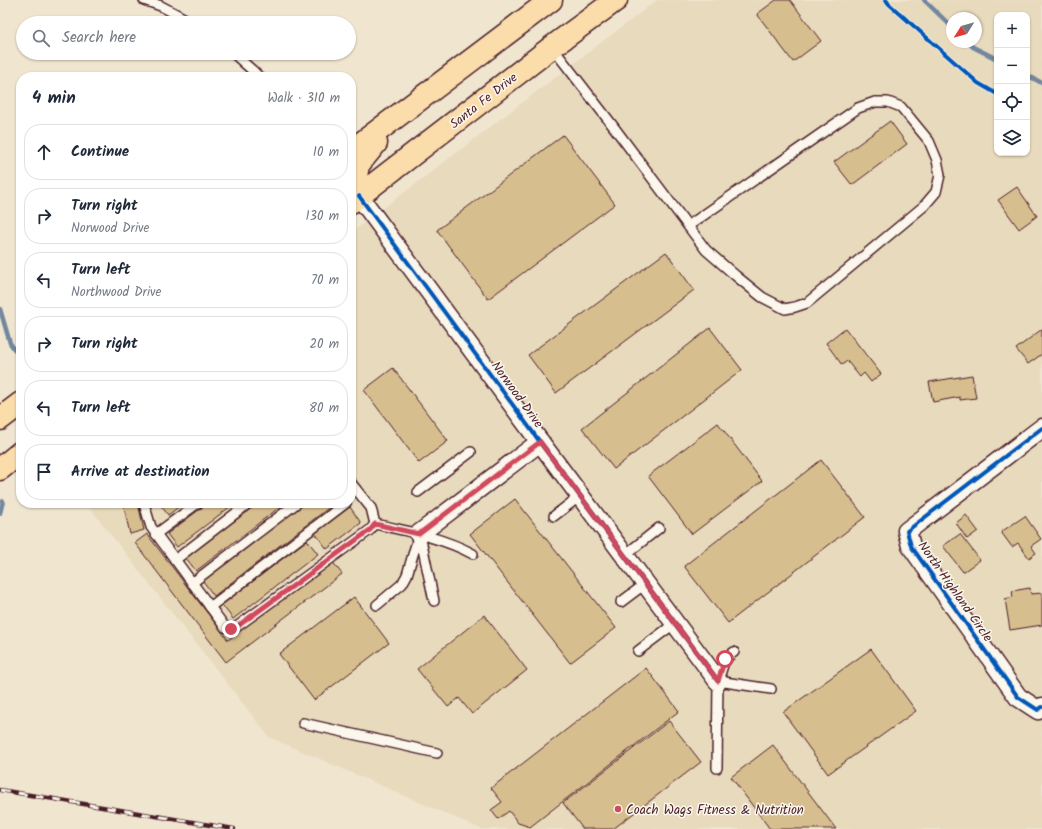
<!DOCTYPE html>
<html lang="en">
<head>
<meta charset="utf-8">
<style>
	body { margin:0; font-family:Kalam,sans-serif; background:#f6f6f7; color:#1f2937 }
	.controls { position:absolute; right:12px; top:12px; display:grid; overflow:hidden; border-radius:8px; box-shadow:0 1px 3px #0004 }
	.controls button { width:36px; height:36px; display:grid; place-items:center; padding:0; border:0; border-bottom:1px solid #e0e1e3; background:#fff; color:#1f2937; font:20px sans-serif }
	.compass { position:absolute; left:946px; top:12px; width:36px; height:36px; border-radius:50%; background:#fff; box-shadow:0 1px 3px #0004; rotate:233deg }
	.stop { position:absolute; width:12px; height:12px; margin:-9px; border:3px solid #d1495b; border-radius:50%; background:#fff }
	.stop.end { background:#d1495b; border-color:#fff; box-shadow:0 1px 4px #0008 }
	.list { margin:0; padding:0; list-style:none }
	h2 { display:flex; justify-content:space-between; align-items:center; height:52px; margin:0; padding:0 16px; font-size:17px }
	h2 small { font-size:13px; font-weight:400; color:#747a83 }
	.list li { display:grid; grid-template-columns:26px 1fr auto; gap:12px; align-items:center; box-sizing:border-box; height:56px; margin:0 8px 8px; padding:0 8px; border:1px solid #e0e1e3; border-radius:16px }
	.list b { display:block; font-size:15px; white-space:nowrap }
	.list p { margin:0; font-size:13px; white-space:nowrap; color:#747a83 }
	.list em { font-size:13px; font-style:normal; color:#747a83 }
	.icon { flex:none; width:22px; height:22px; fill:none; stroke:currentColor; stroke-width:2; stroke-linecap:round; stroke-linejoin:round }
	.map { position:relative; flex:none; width:1042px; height:829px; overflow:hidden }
	.search { position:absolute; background:#fff; box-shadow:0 1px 3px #0004; left:16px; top:16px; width:340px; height:44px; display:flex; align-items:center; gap:10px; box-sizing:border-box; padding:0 14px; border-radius:22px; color:#747a83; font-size:15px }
	.panel { position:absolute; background:#fff; box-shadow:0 1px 3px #0004; left:16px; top:72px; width:340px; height:436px; border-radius:16px }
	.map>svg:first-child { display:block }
	.built { fill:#e8dabc; fill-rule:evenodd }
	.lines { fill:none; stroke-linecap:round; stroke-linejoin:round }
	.stream { stroke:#72879f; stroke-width:4.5 }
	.building { fill:#d7be8e; stroke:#4a1f2b }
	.service-casing { stroke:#4a1f2b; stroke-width:12 }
	.minor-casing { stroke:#4a1f2b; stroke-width:21 }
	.trunk-casing { stroke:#4a1f2b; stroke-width:25 }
	.service { stroke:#fbf7ec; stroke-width:9 }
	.minor { stroke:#fbf7ec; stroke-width:18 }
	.trunk { stroke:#faddab; stroke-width:22 }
	.rail-casing { stroke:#4a1f2b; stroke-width:4.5 }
	.rail { stroke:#fbf7ec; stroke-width:3; stroke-dasharray:9; stroke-linecap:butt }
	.cycleway-casing { stroke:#fbf7ec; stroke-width:6 }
	.cycleway { stroke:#0057b8; stroke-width:4 }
	.route { stroke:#d1495b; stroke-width:5 }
	.poi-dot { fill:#d1495b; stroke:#fbf7ec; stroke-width:1.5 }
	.labels { text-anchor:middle; stroke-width:3; stroke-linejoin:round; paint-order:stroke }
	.street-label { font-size:13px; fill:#4a1f2b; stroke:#fbf7ec }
	.poi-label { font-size:13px; fill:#4a1f2b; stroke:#fbf7ec; text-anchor:start }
</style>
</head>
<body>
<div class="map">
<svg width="1042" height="829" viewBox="0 0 1042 829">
	<rect width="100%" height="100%" fill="#f0e6d0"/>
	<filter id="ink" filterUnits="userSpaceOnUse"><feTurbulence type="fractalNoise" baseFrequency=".025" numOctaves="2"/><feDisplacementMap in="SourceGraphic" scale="8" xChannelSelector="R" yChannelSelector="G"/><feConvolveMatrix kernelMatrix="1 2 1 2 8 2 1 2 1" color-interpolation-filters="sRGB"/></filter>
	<g filter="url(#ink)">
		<path class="built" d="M657,0H1042V829H481L269,737L86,503H351V233ZM997,15H1027V153H997ZM952,18H976V42H952Z"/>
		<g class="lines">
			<g class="stream">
				<polyline points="924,0 952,27"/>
				<polyline points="968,42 973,47 997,59"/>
				<polyline points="1027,75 1042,83"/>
				<polyline points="0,309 10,343 21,359"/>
				<polyline points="0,513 3,501"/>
			</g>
		</g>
		<g class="building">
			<polygon points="776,0 790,0 821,41 793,62 757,14"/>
			<polygon points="890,121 907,144 852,185 834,162"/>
			<polygon points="563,135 615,204 488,299 437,230"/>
			<polygon points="1017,187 1037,216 1019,229 998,200"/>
			<polygon points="666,252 694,290 556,393 528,355"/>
			<polygon points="710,328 742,370 614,469 582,428"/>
			<polygon points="845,328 881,374 871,382 864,373 860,377 847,361 842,365 826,343"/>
			<polygon points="1042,329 1042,354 1028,364 1016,349"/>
			<polygon points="393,368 448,441 419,463 364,390"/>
			<polygon points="972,375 976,398 960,400 960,397 933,402 929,382"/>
			<polygon points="718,423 762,481 692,534 648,476"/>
			<polygon points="821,460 865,517 728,623 684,566"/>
			<polygon points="515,499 616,628 570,663 470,534"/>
			<polygon points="123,503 138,503 144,530 130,534"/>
			<polygon points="159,503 184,503 168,515"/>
			<polygon points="208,503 235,503 177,547 167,534"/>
			<polygon points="258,503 285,503 196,571 186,558"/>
			<polygon points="305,503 335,503 214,596 203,581"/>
			<polygon points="350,507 361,523 327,549 315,533"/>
			<polygon points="966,515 978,531 967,539 956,523"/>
			<polygon points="1025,516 1041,539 1031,546 1036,553 1029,558 1018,543 1012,547 1001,532"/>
			<polygon points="147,534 228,640 332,561 342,574 226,662 135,543"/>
			<polygon points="960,534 980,560 963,572 943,546"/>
			<polygon points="307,540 318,554 233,619 222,605"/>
			<polygon points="1030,588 1031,594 1042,593 1042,625 1010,630 1005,599 1013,597 1012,591"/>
			<polygon points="354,597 389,643 314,700 279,654"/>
			<polygon points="484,615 527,670 472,714 459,698 448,707 417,669"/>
			<polygon points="871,649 916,711 828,774 783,712"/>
			<polygon points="646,668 679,711 530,827 518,823 509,811 498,819 491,810 502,802 491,788"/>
			<polygon points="669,721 701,762 613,829 583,829 563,803"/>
			<polygon points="773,745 836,829 770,829 731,777"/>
		</g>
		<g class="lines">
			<g class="service-casing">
				<g id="service">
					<polyline points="144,0 161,6 193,23"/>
					<polyline points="552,47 610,122 706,250 736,276 762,297 785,309 795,307 807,303 924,206 936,192 940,175 937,160 929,141 901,107 888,102 875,102 858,108 688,226"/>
					<polyline points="233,53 252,70 259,77"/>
					<polyline points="351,483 371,508 375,524"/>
					<polyline points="418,492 471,452"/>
					<polyline points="145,503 145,507 151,527 225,627 231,629 235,628 370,530 375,524"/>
					<polyline points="554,516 580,496"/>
					<path d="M375,524C407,531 444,538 473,554"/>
					<polyline points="156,534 198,503"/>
					<polyline points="420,535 434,601"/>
					<polyline points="625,555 659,528"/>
					<polyline points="175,560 249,503"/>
					<polyline points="192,583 297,503"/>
					<polyline points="621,602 645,584"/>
					<polyline points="377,605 402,584 407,575 419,534"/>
					<polyline points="210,607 346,503"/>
					<polyline points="638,651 675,623"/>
					<polyline points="718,681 771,689"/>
					<polyline points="303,723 437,753"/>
					<polyline points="717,768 718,681 725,659 734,652"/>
				</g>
			</g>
			<g class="minor-casing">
				<g id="minor">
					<polyline points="359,196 540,442 718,681"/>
					<polyline points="1042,428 907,531 911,546 1018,697 1038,710 1042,707"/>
					<polyline points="419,534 540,442"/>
				</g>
			</g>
			<g class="trunk-casing">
				<g id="trunk">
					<polyline points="351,151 551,0"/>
					<polyline points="359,196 355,182 358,165 376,143"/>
					<polyline points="351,202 552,47 616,0"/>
					<polyline points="0,419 21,403"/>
					<polyline points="0,469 21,452"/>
				</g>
			</g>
			<use href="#service" class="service"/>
			<use href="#minor" class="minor"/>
			<use href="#trunk" class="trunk"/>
			<g class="rail-casing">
				<polyline id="rail" points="0,790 234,829"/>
			</g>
			<use href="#rail" class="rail"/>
			<g class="cycleway-casing">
				<g id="cycleway">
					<polyline points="886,0 889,4 978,83 997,94"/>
					<polyline points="359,196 540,442 718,681"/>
					<polyline points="1042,428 907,531 911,546 1018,697 1038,710 1042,707"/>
				</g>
			</g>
			<use href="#cycleway" class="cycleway"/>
		</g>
	</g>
	<g class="lines" filter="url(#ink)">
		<polyline class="route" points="231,629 235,628 370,530 375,524 419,534 540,442 718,681 725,659"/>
	</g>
	<circle class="poi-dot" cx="618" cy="809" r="4"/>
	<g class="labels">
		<g class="street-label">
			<text transform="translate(483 100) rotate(-38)" y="5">Santa Fe Drive</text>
			<text transform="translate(518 394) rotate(54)" y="5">Norwood Drive</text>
			<text transform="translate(956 591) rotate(55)" y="5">North Highland Circle</text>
		</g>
		<g class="poi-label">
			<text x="626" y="814">Coach Wags Fitness &amp; Nutrition</text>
		</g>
	</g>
</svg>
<div class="controls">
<button>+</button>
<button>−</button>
<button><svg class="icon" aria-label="locate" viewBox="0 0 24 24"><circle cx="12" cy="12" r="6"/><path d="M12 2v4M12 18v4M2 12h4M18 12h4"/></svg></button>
<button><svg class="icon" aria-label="layers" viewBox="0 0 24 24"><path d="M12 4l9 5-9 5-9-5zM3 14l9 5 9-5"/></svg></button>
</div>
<svg class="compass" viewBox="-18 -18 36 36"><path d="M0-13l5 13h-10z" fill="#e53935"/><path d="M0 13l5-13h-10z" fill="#747a83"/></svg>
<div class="stop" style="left:725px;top:659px"></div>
<div class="stop end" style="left:231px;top:629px"></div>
<div class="search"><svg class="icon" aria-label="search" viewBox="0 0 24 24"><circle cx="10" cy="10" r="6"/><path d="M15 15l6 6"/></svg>Search here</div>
<section class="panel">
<h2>4 min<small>Walk · 310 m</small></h2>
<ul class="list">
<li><svg class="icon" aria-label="ahead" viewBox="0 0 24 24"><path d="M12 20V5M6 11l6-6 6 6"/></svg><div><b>Continue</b></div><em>10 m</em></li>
<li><svg class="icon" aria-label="right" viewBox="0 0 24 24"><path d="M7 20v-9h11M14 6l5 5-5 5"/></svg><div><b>Turn right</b><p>Norwood Drive</p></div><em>130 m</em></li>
<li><svg class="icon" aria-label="left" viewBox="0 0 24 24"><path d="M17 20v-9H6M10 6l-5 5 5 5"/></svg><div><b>Turn left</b><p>Northwood Drive</p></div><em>70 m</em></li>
<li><svg class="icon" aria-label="right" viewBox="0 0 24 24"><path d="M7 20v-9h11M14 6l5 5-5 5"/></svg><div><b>Turn right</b></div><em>20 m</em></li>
<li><svg class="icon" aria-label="left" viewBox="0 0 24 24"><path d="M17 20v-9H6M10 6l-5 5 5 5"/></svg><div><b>Turn left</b></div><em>80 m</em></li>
<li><svg class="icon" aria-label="arrive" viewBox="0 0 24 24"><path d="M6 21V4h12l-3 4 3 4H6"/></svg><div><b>Arrive at destination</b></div></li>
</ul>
</section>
</div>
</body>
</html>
